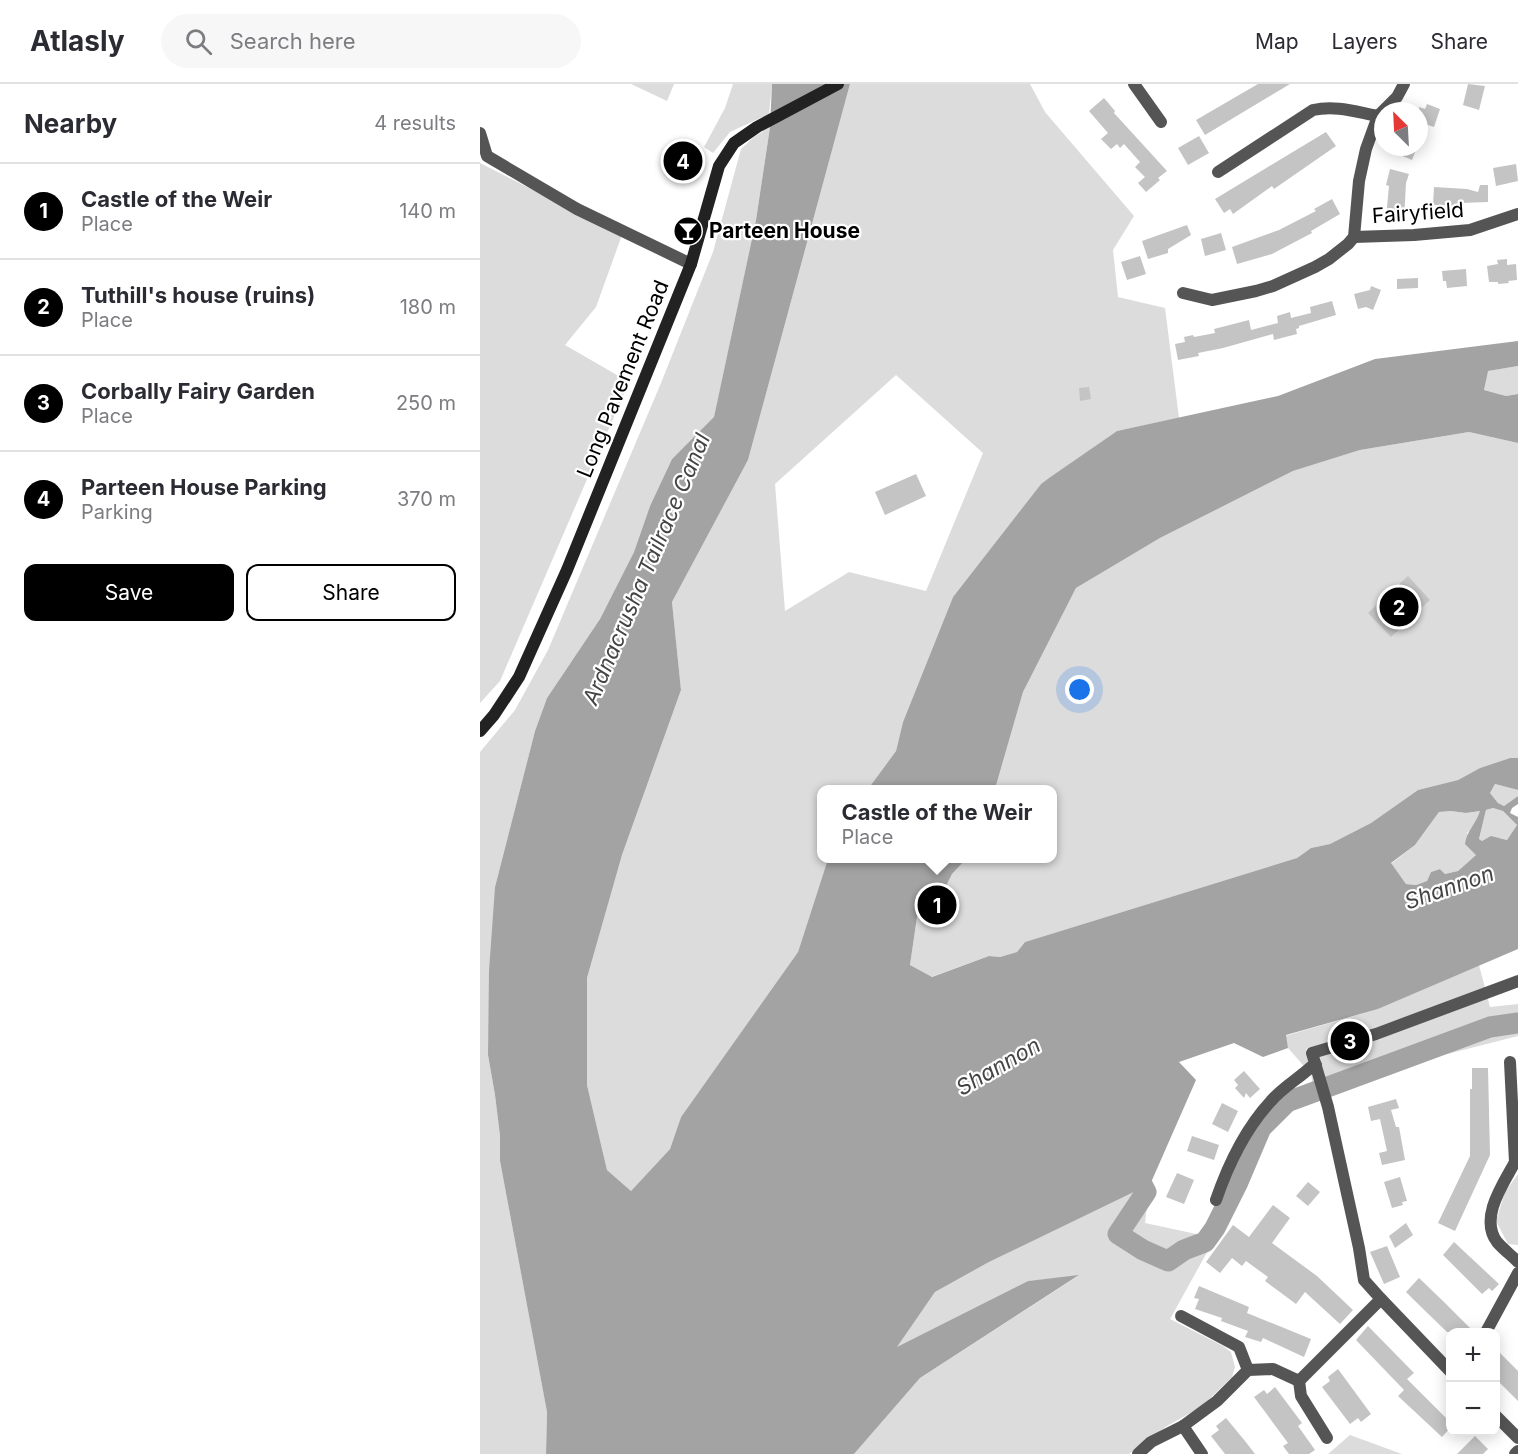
<!DOCTYPE html>
<html lang="en">
<head>
<meta charset="utf-8">
<style>
	body { margin:0; font-family:Inter,sans-serif; background:#f7f7f7; color:#2b2b33 }
	.controls { position:absolute; right:18px; bottom:18px; display:grid; overflow:hidden; border-radius:12px; box-shadow:0 3px 15px #0003 }
	.controls button { width:54px; height:54px; display:grid; place-items:center; padding:0; border:0; border-bottom:2px solid #e1e1e2; background:#fff; color:#2b2b33; font:30px sans-serif }
	.compass { position:absolute; left:894px; top:18px; width:54px; height:54px; border-radius:50%; background:#fff; box-shadow:0 3px 15px #0003; rotate:336deg }
	.you { position:absolute; left:600px; top:606px; width:21px; height:21px; margin:-15px; border:4px solid #fff; border-radius:50%; background:#1a73e8; box-shadow:0 0 0 9px #1a73e833 }
	.badge { display:grid; place-items:center; width:39px; height:39px; border-radius:50%; background:#000; color:#fff; font-size:20px; font-weight:700 }
	.pin { position:absolute; translate:-50% -50%; border:3px solid #fff; box-shadow:0 2px 6px #0006 }
	.popup { position:absolute; left:337px; top:701px; width:240px; height:78px; box-sizing:border-box; display:grid; place-content:center; border-radius:12px; background:#fff; filter:drop-shadow(0 2px 4px #0005); font-size:20px; white-space:nowrap; color:#7c7c81 }
	.popup b { font-size:22px; color:#2b2b33 }
	.popup::after { content:''; position:absolute; left:50%; top:100%; margin-left:-12px; border:12px solid transparent; border-top-color:#fff }
	.list { margin:0; padding:0; list-style:none }
	h2 { display:flex; justify-content:space-between; align-items:center; height:78px; margin:0; padding:0 24px; font-size:26px }
	h2 small { font-size:20px; font-weight:400; color:#7c7c81 }
	.list li { display:grid; grid-template-columns:39px 1fr auto; gap:18px; align-items:center; box-sizing:border-box; height:96px; padding:0 24px; border-top:2px solid #e1e1e2 }
	.list b { display:block; font-size:22px; white-space:nowrap }
	.list p { margin:0; font-size:20px; white-space:nowrap; color:#7c7c81 }
	.list em { font-size:20px; font-style:normal; color:#7c7c81 }
	.actions { display:flex; gap:12px; padding:18px 24px }
	.actions a { flex:1; padding:14px 0; border:2px solid #000; border-radius:12px; text-align:center; font-size:21px; color:#000 }
	.actions .main { background:#000; color:#fff }
	.icon { flex:none; width:33px; height:33px; fill:none; stroke:currentColor; stroke-width:2; stroke-linecap:round; stroke-linejoin:round }
	.map { position:relative; flex:none; width:1038px; height:1370px; overflow:hidden }
	header { display:flex; align-items:center; gap:36px; box-sizing:border-box; height:84px; padding:0 30px; background:#fff; border-bottom:2px solid #e1e1e2 }
	header strong { font-size:28px }
	nav { display:flex; gap:33px; margin-inline-start:auto; font-size:21px }
	.search { width:420px; height:54px; background:#f7f7f7; display:flex; align-items:center; gap:15px; box-sizing:border-box; padding:0 21px; border-radius:33px; color:#7c7c81; font-size:22px }
	main { display:flex }
	aside { flex:1; background:#fff }
	.map>svg:first-child { display:block }
	.green { fill:#dcdcdc; fill-rule:evenodd }
	.water { fill:#a3a3a3; fill-rule:evenodd }
	.lines { fill:none; stroke-linecap:round; stroke-linejoin:round }
	.river { stroke:#a3a3a3; stroke-width:21 }
	.building { fill:#c4c4c4 }
	.minor { stroke:#555; stroke-width:12 }
	.tertiary { stroke:#555; stroke-width:12 }
	.secondary { stroke:#222; stroke-width:12 }
	.labels { text-anchor:middle; stroke-width:4.5; stroke-linejoin:round; paint-order:stroke }
	.street-label { font-size:21px; fill:#000; stroke:#fff }
	.poi-label { font-size:21px; font-weight:bold; fill:#000; stroke:#fff; text-anchor:start }
	.water-label { font-size:22px; font-style:italic; fill:#444; stroke:#fff }
</style>
</head>
<body>
<header>
<strong>Atlasly</strong>
<div class="search"><svg class="icon" aria-label="search" viewBox="0 0 24 24"><circle cx="10" cy="10" r="6"/><path d="M15 15l6 6"/></svg>Search here</div>
<nav><a>Map</a><a>Layers</a><a>Share</a></nav>
</header>
<main>
<aside>
<h2>Nearby<small>4 results</small></h2>
<ul class="list">
<li><span class="badge">1</span><div><b>Castle of the Weir</b><p>Place</p></div><em>140 m</em></li>
<li><span class="badge">2</span><div><b>Tuthill's house (ruins)</b><p>Place</p></div><em>180 m</em></li>
<li><span class="badge">3</span><div><b>Corbally Fairy Garden</b><p>Place</p></div><em>250 m</em></li>
<li><span class="badge">4</span><div><b>Parteen House Parking</b><p>Parking</p></div><em>370 m</em></li>
</ul>
<div class="actions"><a class="main">Save</a><a>Share</a></div>
</aside>
<div class="map">
<svg width="1038" height="1370" viewBox="0 0 1038 1370">
	<rect width="100%" height="100%" fill="#fff"/>
	<g class="green">
		<polygon points="151,0 194,0 187,17"/>
		<polygon points="253,0 292,0 289,30 250,48 233,69 224,63 245,24"/>
		<path d="M370,0H550L565,28L654,132L633,166L638,213L685,224L699,334L637,347L561,400L473,513L423,638L416,667L391,701L393,705L342,706V774L348,775L318,868L201,1033L190,1065L151,1107L127,1086L107,1001V894L142,771L201,606L192,518L268,376ZM416,291L503,369L446,507L369,488L305,527L295,400Z"/>
		<polygon points="290,43 276,136 234,334 192,375 170,422 154,468 120,535 67,614 55,647 15,803 8,971 15,1011 20,1052 20,1077 67,1328 66,1370 0,1370 0,668 35,626 68,566 181,299 233,168 261,65 274,53"/>
		<polygon points="0,79 142,151 116,223 85,261 149,298 20,597 0,619"/>
		<polygon points="1038,282 1038,310 1026,312 1004,306 1007,287"/>
		<polygon points="989,348 1038,359 1038,674 1030,674 1000,684 978,696 938,706 891,739 850,760 831,764 817,774 545,858 537,868 520,873 509,872 451,893 430,881 437,833 459,806 466,802 472,790 486,775 496,776 497,774 572,774 572,706 515,705 543,608 596,504 680,454 813,387 880,366"/>
		<polygon points="1015,700 1038,706 1038,712 1024,722 1018,719 1010,709"/>
		<path d="M1013,724L1023,727L1037,741L1027,756C1019,754 1010,752 1002,757L999,755L1006,726Z"/>
		<polygon points="971,727 986,729 1001,727 995,741 987,749 996,771 978,787 965,790 960,785 951,788 947,797 936,801 926,800 911,780 935,761 959,728"/>
		<path d="M999,881L1010,923L1038,920V952L920,982L835,1015L831,990L808,964L805,952L898,925ZM903,943L838,972L831,990L826,965Z"/>
		<polygon points="1038,1090 1038,1161 1028,1160 1016,1137 1025,1108"/>
		<polygon points="664,1102 669,1103 665,1139 735,1154 690,1235 743,1262 751,1268 755,1283 752,1293 721,1323 687,1342 649,1370 374,1370 440,1294 598,1192 548,1197 416,1264 455,1208 509,1178"/>
		<polygon points="870,1351 922,1370 848,1370"/>
	</g>
	<g class="water">
		<path d="M292,0H370L268,376L192,518L201,606L142,771L107,894V1001L127,1086L151,1107L190,1065L201,1033L318,868L348,775H486L472,790L466,802L459,806L437,833L430,881L452,893L509,872L520,873L537,868L545,858L817,774L831,764L850,760L891,739L938,706L978,696L1000,684L1030,674H1038V706L1015,700L1010,709L1018,719L1024,722L1038,712V720L1032,724L1030,729L1038,733V865L898,925L806,951L808,964L783,973L754,959L699,978L716,996L669,1103H664L509,1178L455,1208L417,1263L548,1197L599,1191L440,1294L374,1370H66L67,1328L20,1077V1052L15,1011L8,971L9,887L15,803L55,647L67,614L120,535L154,468L170,422L192,375L234,333L276,136L290,43ZM1013,724L1023,727L1037,741L1027,756L1011,752L1002,757L999,755L1006,726ZM971,727L986,729L1000,727C995,742 987,746 985,760L996,771L978,787L965,790L960,785L951,788L947,797L936,801L926,800L911,779L935,761L959,728Z"/>
		<polygon points="1038,257 1038,282 1008,287 1004,306 1026,312 1038,310 1038,359 989,348 880,366 813,387 680,454 596,504 543,608 515,705 393,705 391,701 416,667 423,638 473,513 561,400 569,394 637,347 798,312 895,275"/>
	</g>
	<g class="lines">
		<polyline class="river" points="651,1079 666,1108 638,1150 663,1166 688,1177 704,1166 725,1158 735,1144 758,1098 781,1044 807,1018 1010,943 1038,939"/>
	</g>
	<g class="building">
		<polygon points="778,0 810,0 725,51 716,36"/>
		<polygon points="988,0 1005,2 999,26 983,21"/>
		<polygon points="624,14 635,27 634,29 687,87 678,94 680,96 666,108 658,99 665,93 655,83 660,78 644,60 640,64 637,60 631,65 621,55 628,49 609,27"/>
		<polygon points="947,20 960,25 954,43 939,38 939,23 945,25"/>
		<polygon points="846,48 856,62 794,105 792,102 753,130 750,125 744,129 735,115"/>
		<polygon points="719,52 729,69 708,81 698,64"/>
		<polygon points="901,63 937,63 932,76"/>
		<polygon points="1036,80 1038,97 1016,102 1013,84"/>
		<polygon points="910,85 929,90 926,99 924,136 906,134 909,102 906,101"/>
		<polygon points="1000,101 1008,101 1008,118 980,119 980,122 953,121 954,103 987,105 998,108"/>
		<polygon points="852,115 860,130 831,147 832,149 792,170 757,180 752,163 799,146 836,127 834,125"/>
		<polygon points="707,141 711,151 688,165 688,169 668,175 662,157"/>
		<polygon points="741,149 746,166 725,172 721,155"/>
		<polygon points="660,172 666,190 647,196 641,178"/>
		<polygon points="1027,175 1027,181 1036,180 1037,196 1028,197 1029,199 1018,200 1018,198 1009,198 1007,182 1018,180 1017,176"/>
		<polygon points="986,185 987,202 967,204 966,197 963,197 962,187"/>
		<polygon points="938,194 938,204 917,205 917,195"/>
		<polygon points="891,202 901,206 893,226 886,223 878,225 874,210 890,206"/>
		<polygon points="852,217 856,231 819,242 819,244 816,245 817,250 794,256 793,250 743,264 718,269 719,272 698,276 695,260 705,258 704,253 713,251 714,253 735,249 734,245 769,236 771,246 798,239 797,232 810,228 811,234 831,229 830,223"/>
		<polygon points="609,303 611,315 600,317 599,304"/>
		<polygon points="436,390 446,412 405,431 395,408"/>
		<polygon points="928,492 950,516 911,553 888,529"/>
		<polygon points="458,810 464,810 468,817 455,832 446,825"/>
		<polygon points="992,984 1008,984 1010,1071 975,1147 958,1139 990,1072 990,1005 992,1005"/>
		<polygon points="764,987 780,1005 770,1014 766,1009 764,1014 755,1004 758,1001 754,996"/>
		<polygon points="916,1015 919,1024 911,1026 916,1043 919,1043 925,1076 902,1081 899,1069 907,1067 900,1035 891,1037 888,1023"/>
		<polygon points="742,1019 758,1027 748,1048 732,1040"/>
		<polygon points="712,1052 739,1061 734,1076 707,1067"/>
		<polygon points="697,1089 714,1096 704,1120 686,1113"/>
		<polygon points="920,1093 927,1117 922,1118 923,1121 912,1124 904,1098"/>
		<polygon points="828,1098 840,1108 828,1122 816,1112"/>
		<polygon points="793,1121 810,1134 792,1159 837,1192 873,1226 860,1240 825,1208 816,1220 785,1197 788,1193 766,1177 762,1182 752,1174 740,1189 726,1178 753,1141 769,1153"/>
		<polygon points="926,1139 933,1151 915,1164 909,1152"/>
		<polygon points="974,1158 1019,1200 1012,1207 1009,1204 1002,1210 963,1171"/>
		<polygon points="907,1162 920,1193 904,1200 890,1168"/>
		<polygon points="939,1194 963,1217 994,1248 967,1248 935,1217 926,1208"/>
		<polygon points="719,1202 769,1223 767,1229 831,1255 824,1273 783,1254 781,1258 765,1253 768,1247 741,1237 742,1234 715,1225 719,1215 714,1214"/>
		<polygon points="888,1242 934,1289 927,1295 970,1338 970,1344 962,1353 918,1312 924,1306 876,1256"/>
		<polygon points="1020,1269 1038,1287 1038,1317 1016,1295 1016,1274"/>
		<polygon points="858,1285 891,1330 881,1338 878,1334 870,1340 842,1303 850,1297 848,1293"/>
		<polygon points="795,1303 822,1339 818,1342 835,1366 829,1370 809,1370 803,1362 808,1359 774,1313 784,1306 787,1310"/>
		<polygon points="746,1334 765,1357 775,1370 745,1370 731,1352 739,1346 736,1342"/>
		<polygon points="995,1352 1008,1365 1003,1370 977,1370"/>
	</g>
	<g class="lines">
		<g class="minor">
			<polyline points="654,0 681,38"/>
			<polyline points="0,49 7,72 97,125 211,180"/>
			<path d="M738,88L833,26C856,21 876,28 898,32"/>
			<polyline points="874,153 934,151 990,146 1038,130"/>
			<polyline points="703,209 732,216 776,207 793,202 835,183 849,175 868,160 874,153 879,97 886,65 898,32 917,13 924,0"/>
			<polyline points="1030,978 1035,1078"/>
			<path d="M1038,1078H1035C1023,1100 999,1134 1017,1158C1023,1165 1031,1171 1038,1178"/>
			<path d="M736,1116C748,1081 766,1044 791,1017C802,1004 818,995 831,983L836,981"/>
			<polyline points="701,1232 759,1263 768,1286"/>
			<polyline points="1006,1248 1038,1189"/>
			<polyline points="819,1297 821,1312 847,1354"/>
			<polyline points="703,1342 722,1370"/>
			<polyline points="658,1370 671,1358 703,1342 737,1317 768,1286 793,1285 819,1297 901,1215 884,1196 879,1164 848,1023 832,969 896,950 1038,897"/>
			<polyline points="1035,1370 1038,1367"/>
		</g>
		<g class="tertiary">
			<polyline points="901,1215 970,1287"/>
			<polyline points="1016,1332 1038,1354"/>
		</g>
		<polyline class="secondary" points="0,647 14,631 39,593 87,486 211,180 239,82 254,59 277,43 358,0"/>
	</g>
	<defs>
		<g id="bar-disc" transform="scale(1.5)"><circle r="9.5" fill="#000" stroke="#fff"/><path d="M-6-5H6L.8 .8V4.5H3.5V6h-7V4.5H-.8V.8Z" fill="#fff"/></g>
	</defs>
	<g fill-rule="evenodd">
		<use href="#bar-disc" x="208" y="147"/>
	</g>
	<g class="labels">
		<g class="street-label">
			<text transform="translate(938 129) rotate(-4)" y="7">Fairyfield</text>
			<text transform="translate(143 295) rotate(-68)" y="7">Long Pavement Road</text>
		</g>
		<g class="poi-label">
			<text x="229" y="154">Parteen House</text>
		</g>
		<g class="water-label">
			<text transform="translate(166 485) rotate(-67)" y="8">Ardnacrusha Tailrace Canal</text>
			<text transform="translate(969 803) rotate(-19)" y="8">Shannon</text>
			<text transform="translate(518 982) rotate(-30)" y="8">Shannon</text>
		</g>
	</g>
</svg>
<div class="controls">
<button>+</button>
<button>−</button>
</div>
<svg class="compass" viewBox="-18 -18 36 36"><path d="M0-13l5 13h-10z" fill="#e53935"/><path d="M0 13l5-13h-10z" fill="#7c7c81"/></svg>
<div class="you"></div>
<div class="pin badge" style="left:457px;top:821px">1</div>
<div class="popup"><b>Castle of the Weir</b>Place</div>
<div class="pin badge" style="left:919px;top:523px">2</div>
<div class="pin badge" style="left:870px;top:957px">3</div>
<div class="pin badge" style="left:203px;top:77px">4</div>
</div>
</main>
</body>
</html>
